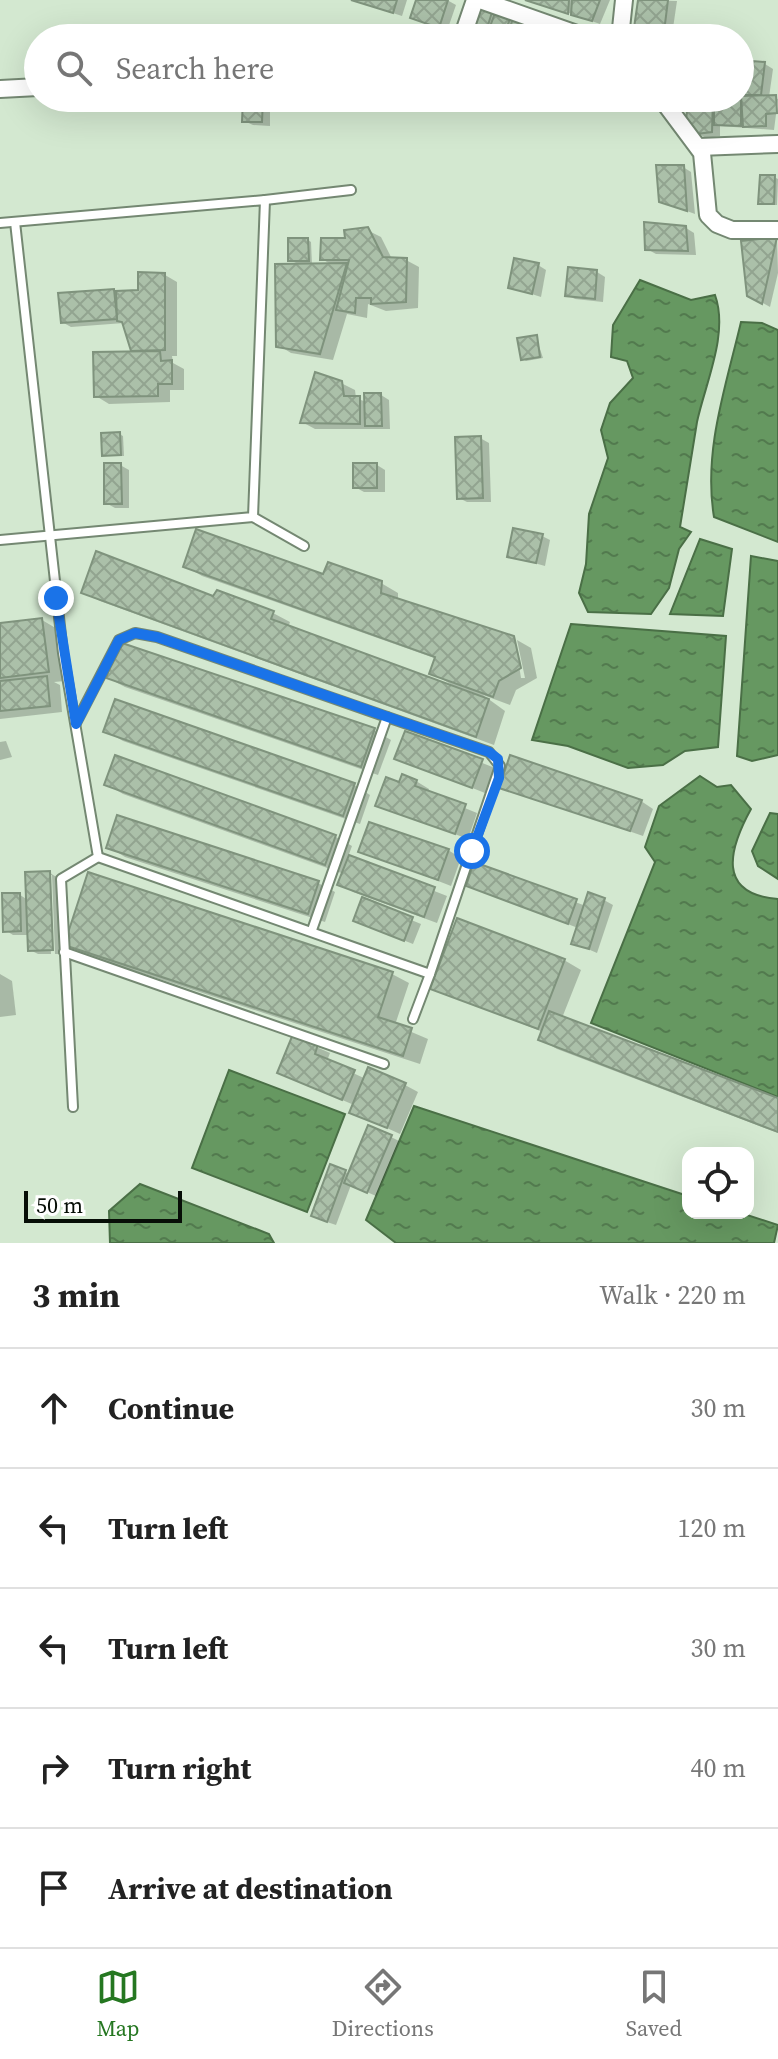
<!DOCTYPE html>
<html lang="en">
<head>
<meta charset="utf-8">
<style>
	body { margin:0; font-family:"Source Serif 4",serif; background:#f2f2f2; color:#222 }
	.controls { position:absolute; right:24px; bottom:24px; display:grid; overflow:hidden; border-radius:16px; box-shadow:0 8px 32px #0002 }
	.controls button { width:72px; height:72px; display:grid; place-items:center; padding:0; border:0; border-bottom:2px solid #e0e0e0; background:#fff; color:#222; font:40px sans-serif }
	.scale { position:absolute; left:24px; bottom:20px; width:158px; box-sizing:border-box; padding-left:8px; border:4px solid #070e07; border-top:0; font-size:22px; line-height:28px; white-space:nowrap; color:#070e07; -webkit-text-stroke:6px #fff; paint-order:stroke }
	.stop { position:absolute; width:24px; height:24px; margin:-18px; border:6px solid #1a73e8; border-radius:50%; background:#fff }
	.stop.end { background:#1a73e8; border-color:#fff; box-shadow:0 2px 8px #0008 }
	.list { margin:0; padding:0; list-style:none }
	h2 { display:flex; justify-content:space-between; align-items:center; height:104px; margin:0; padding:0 32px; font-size:34px }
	h2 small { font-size:26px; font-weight:400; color:#767676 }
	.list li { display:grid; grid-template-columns:52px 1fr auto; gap:24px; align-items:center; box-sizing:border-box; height:120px; padding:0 32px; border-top:2px solid #e0e0e0 }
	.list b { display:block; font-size:30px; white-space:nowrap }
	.list em { font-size:26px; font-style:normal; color:#767676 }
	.icon { flex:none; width:44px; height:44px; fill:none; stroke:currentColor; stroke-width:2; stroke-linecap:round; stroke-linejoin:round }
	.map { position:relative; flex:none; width:778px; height:1243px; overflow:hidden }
	.search { position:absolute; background:#fff; box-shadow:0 8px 32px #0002; left:24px; right:24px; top:24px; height:88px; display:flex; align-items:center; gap:20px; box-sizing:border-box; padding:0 28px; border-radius:44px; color:#767676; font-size:30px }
	.sheet { height:704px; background:#fff }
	nav { display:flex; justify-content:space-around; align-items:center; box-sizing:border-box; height:112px; border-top:2px solid #e0e0e0; background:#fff; font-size:22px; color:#767676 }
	nav a { display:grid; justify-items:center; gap:4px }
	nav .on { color:#257721 }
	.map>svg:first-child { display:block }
	.water { fill:url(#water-ripples); stroke:#4a6f46; stroke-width:2 }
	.shadow { fill:#0003 }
	.building { fill:url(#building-cross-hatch); stroke:#7f937d; stroke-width:2 }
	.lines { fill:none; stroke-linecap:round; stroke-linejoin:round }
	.service-casing { stroke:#748872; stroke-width:12 }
	.minor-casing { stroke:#748872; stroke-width:20 }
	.service { stroke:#fff; stroke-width:8 }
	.minor { stroke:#fff; stroke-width:16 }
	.route { stroke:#1a73e8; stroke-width:10 }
</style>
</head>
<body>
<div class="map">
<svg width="778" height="1243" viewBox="0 0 778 1243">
	<defs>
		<pattern id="water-ripples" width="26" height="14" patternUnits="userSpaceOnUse" patternTransform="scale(2)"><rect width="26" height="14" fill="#669861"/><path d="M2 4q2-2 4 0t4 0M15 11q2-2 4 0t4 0" fill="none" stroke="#527a4e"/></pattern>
		<pattern id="building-cross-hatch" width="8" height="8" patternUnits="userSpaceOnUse" patternTransform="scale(2)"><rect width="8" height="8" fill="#abc0a9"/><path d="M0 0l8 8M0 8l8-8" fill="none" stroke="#92a490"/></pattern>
	</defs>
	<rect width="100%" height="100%" fill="#d3e8d0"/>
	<g class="water">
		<path d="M640,280L691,300L715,295C729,334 705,384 697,422C691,457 686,492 680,527L691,532L679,549L669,588L651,614L588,612L579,593L586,564L589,514L608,458L601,430L610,403L633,378L627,361L611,357L613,325Z"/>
		<path d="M741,322L762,323L778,330V542L714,517C703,451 726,386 741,322Z"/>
		<polygon points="700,539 732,549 723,616 670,614"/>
		<polygon points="751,556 778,561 778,755 752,761 737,756"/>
		<polygon points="571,624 726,636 718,747 685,751 663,765 628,768 568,746 532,740"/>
		<path d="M700,776L717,787L731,785L751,809C729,849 716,894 778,899V1097L591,1023L655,862L645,847L659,806Z"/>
		<polygon points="770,813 778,814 778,879 758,866 752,851"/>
		<polygon points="229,1070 345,1114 307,1212 192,1168"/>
		<polygon points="414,1106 688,1196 688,1213 741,1213 778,1225 774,1243 396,1243 366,1220"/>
		<polygon points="140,1184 269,1234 274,1243 110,1243 109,1211"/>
	</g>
	<g class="shadow">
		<polygon points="353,0 407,0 402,16"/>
		<polygon points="418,0 447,0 456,5 447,31 413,17"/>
		<polygon points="532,0 610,0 600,24"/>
		<polygon points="640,0 677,1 672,35 636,27"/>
		<polygon points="493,11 541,33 556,38 483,38 470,32"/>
		<polygon points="740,62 765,64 773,69 769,97 778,99 774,130 720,126 720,136 706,138 697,133 690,98 740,98"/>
		<polygon points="245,98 263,98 270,102 270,126 253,125 244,121"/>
		<polygon points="683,167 691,172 695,214 670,205"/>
		<polygon points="774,177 778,179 777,205 764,205 761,203"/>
		<polygon points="686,228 694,233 696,255 656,254 647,249"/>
		<polygon points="367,230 381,237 392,259 406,260 419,267 418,308 386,311 368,304 367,318 347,314 333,360 291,353 278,345 300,265 290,260 308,240 311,242 312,265 332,265 322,259"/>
		<polygon points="777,239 778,273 770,307 749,295 743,243"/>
		<polygon points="538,265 546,270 541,297 510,287"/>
		<polygon points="597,272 605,277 603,302 575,299 567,295"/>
		<polygon points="165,275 177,282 177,356 172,356 173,363 184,369 184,390 170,390 170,402 109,404 96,396 134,354 124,323 71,327 62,322 114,291 139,292"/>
		<polygon points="536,337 543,358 526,361 523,359"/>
		<polygon points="341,383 355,390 356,398 366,402 381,395 389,400 390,429 315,429 302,422"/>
		<polygon points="119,434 123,436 124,456 104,455"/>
		<polygon points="480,438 489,443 491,502 467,502 459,498"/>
		<polygon points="120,465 129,470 129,508 115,508 106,503"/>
		<polygon points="377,465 385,470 385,492 364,492 355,487"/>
		<polygon points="542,536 550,540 545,566 509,556"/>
		<polygon points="185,566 381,583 398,593 398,600 515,639 521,678 525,678 517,640 531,648 537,678 516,690 510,705 483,695 505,711 494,745 100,601 83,592 214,598 273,613 290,622 288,628 452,685 432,673 437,659 202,576"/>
		<polygon points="42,620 59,630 65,681 54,682 60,685 62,712 0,719 0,625"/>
		<polygon points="108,678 374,730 391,740 378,775 125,687"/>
		<polygon points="106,731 354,785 370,795 360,824 123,741"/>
		<polygon points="406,733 495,768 485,793 397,758"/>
		<polygon points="6,741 12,757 0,760 0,742"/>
		<polygon points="116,757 336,837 352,846 348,857 447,896 437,923 353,892 340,884 344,874 123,794 106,784"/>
		<polygon points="416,781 429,789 428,793 477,813 468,839 377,805 400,785"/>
		<polygon points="502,787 641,801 653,809 643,836"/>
		<polygon points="109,847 318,883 335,892 325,922 125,857"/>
		<polygon points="448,850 461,858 451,886 361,851"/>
		<polygon points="475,865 586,906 604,900 613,905 597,953 574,943 578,928 468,886"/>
		<polygon points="50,873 58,878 61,954 55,954 52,875 48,875 51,954 38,954 30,950 29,935 13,935 5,930 20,895 28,900"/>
		<polygon points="363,900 421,924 413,944 355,921"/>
		<polygon points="66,944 392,974 409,983 395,1025 428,1039 420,1064 83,954"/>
		<polygon points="564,960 581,970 562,1018 778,1100 778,1133 557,1049 540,1039 543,1032 433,988"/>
		<polygon points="0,974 12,981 16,1015 0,1017"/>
		<polygon points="294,1037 330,1053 327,1061 366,1079 405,1085 418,1092 400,1134 352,1112 354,1105 279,1073"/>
		<polygon points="391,1137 399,1141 376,1196 351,1185 336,1225 321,1220 331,1167 350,1174"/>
	</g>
	<g class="building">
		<polygon points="351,0 397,0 393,13"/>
		<polygon points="416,0 448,0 439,28 410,18"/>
		<polygon points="525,0 569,0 568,14"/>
		<polygon points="572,0 600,0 592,21 571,15"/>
		<polygon points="638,0 668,0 664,32 634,28"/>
		<polygon points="477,4 493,9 484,38 468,33"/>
		<polygon points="496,10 511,16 503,38 486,38"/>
		<polygon points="513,19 536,28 533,38 506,38"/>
		<polygon points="740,60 765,62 761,95 740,95"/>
		<polygon points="776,95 777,113 766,114 766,126 743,127 741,96"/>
		<polygon points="741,97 741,126 714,125 714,98"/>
		<polygon points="243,98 263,98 262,122 242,122"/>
		<polygon points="688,98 713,98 712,132 696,134 686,122"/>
		<polygon points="656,165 684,165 687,211 659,202"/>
		<polygon points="760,175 775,175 774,204 758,204"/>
		<polygon points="644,222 686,226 688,251 645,250"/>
		<polygon points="368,227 383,257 407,258 406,302 371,304 371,298 356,298 355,313 336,310 349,260 320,260 321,238 345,238 344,230"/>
		<polygon points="777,237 762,304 747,296 741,241"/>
		<polygon points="288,238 308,238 309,261 288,261"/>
		<polygon points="514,258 539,263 532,294 508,288"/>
		<polygon points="347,263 320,354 276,347 275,264"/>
		<polygon points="568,267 597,270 595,299 565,296"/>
		<polygon points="138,272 165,273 165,350 131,351 122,322 117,321 116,291 138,290"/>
		<polygon points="114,289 117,319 61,323 58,293"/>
		<polygon points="537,335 540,357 521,360 517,338"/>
		<polygon points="160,351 161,361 172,360 172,384 158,384 158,396 94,397 93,352"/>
		<polygon points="315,372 342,381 344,396 360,396 360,424 300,423"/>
		<polygon points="364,393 381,393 382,426 365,426"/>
		<polygon points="120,432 121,455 102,456 101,433"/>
		<polygon points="481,436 483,498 457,499 455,437"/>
		<polygon points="104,463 121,463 122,504 104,504"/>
		<rect x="353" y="463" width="24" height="25"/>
		<polygon points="513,528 543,534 536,563 507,557"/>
		<polygon points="196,529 323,574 328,562 382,581 381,593 514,636 521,668 499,681 493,697 429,674 435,657 183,567"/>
		<polygon points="96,551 213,596 217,590 274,611 271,619 489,699 476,737 81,593"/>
		<polygon points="42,618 49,672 0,678 0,623"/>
		<polygon points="119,642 375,728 361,767 106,678"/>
		<polygon points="47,676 50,706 0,711 0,681"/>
		<polygon points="115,699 355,783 343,816 103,732"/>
		<polygon points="405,731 483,759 472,788 394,759"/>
		<polygon points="115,755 336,835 325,865 104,785"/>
		<polygon points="510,755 642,800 630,831 499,788"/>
		<polygon points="402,774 417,780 415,786 466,804 455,834 375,806 386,777 399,782"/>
		<polygon points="117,815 319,881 308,914 106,848"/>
		<polygon points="369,822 449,849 438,880 358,852"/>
		<polygon points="349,855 435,887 424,917 337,885"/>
		<polygon points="474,862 577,899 568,924 466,886"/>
		<polygon points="50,871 53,950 28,951 25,872"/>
		<polygon points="88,872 393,972 378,1017 412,1028 403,1056 64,945"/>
		<polygon points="588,892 605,898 589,949 571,944"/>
		<polygon points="2,893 20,893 21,931 3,932"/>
		<polygon points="362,897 413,917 404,941 353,921"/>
		<polygon points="457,918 565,959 538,1029 430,989"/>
		<polygon points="549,1011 778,1098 778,1132 538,1040"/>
		<polygon points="293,1034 318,1044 315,1054 355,1070 342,1100 277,1073"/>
		<polygon points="368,1067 406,1083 387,1128 349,1113"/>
		<polygon points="368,1125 392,1135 367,1193 344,1183"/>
		<polygon points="330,1164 346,1170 327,1222 311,1216"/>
	</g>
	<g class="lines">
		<g class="service-casing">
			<g id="service">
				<polyline points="265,200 351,190"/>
				<polyline points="15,222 63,653 98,857 61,879 73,1107"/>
				<polyline points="0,223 265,200 253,517 0,540"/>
				<polyline points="253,517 304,546"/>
				<polyline points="76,723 119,640 135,633 157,637 387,717 312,930"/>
				<polyline points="98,857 430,974 500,766 489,752 387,717"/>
				<polyline points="64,952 384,1064"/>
				<polyline points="413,1019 430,974"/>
			</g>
		</g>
		<g class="minor-casing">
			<g id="minor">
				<polyline points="480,0 588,38"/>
				<polyline points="462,38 475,0"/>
				<polyline points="620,38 624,0"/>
				<polyline points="0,89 38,87"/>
				<polyline points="661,98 702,153 708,215 717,224 732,230 778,230"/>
				<polyline points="699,147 778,144"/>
			</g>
		</g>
		<use href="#service" class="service"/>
		<use href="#minor" class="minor"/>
	</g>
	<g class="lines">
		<polyline class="route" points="56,598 76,724 119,640 135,633 157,637 489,752 498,759 499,778 472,851"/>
	</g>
</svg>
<div class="controls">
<button><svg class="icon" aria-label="locate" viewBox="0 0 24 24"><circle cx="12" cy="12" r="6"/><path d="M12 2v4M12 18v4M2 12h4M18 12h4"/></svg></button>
</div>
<div class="scale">50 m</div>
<div class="stop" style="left:472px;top:851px"></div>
<div class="stop end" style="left:56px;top:598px"></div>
<div class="search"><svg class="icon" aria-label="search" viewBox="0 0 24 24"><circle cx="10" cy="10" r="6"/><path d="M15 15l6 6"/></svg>Search here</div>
</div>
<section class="sheet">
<h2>3 min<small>Walk · 220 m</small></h2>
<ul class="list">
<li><svg class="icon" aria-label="ahead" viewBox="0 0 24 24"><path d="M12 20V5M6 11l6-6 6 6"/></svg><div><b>Continue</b></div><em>30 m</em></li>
<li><svg class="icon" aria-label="left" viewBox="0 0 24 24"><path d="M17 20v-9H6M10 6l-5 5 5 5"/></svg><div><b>Turn left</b></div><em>120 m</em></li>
<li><svg class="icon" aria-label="left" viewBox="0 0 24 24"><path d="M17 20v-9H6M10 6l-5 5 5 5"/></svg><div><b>Turn left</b></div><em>30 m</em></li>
<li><svg class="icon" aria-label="right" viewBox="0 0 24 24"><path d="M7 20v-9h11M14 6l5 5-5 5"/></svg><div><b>Turn right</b></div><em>40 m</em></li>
<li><svg class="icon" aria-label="arrive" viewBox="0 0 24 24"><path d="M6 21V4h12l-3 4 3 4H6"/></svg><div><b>Arrive at destination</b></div></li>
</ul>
</section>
<nav>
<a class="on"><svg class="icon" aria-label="map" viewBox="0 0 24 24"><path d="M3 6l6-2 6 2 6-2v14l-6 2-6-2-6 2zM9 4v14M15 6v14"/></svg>Map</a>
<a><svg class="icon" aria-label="directions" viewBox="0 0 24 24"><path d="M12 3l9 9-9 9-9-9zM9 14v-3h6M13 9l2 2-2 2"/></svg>Directions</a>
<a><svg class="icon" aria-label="saved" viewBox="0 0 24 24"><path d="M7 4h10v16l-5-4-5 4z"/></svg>Saved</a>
</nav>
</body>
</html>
